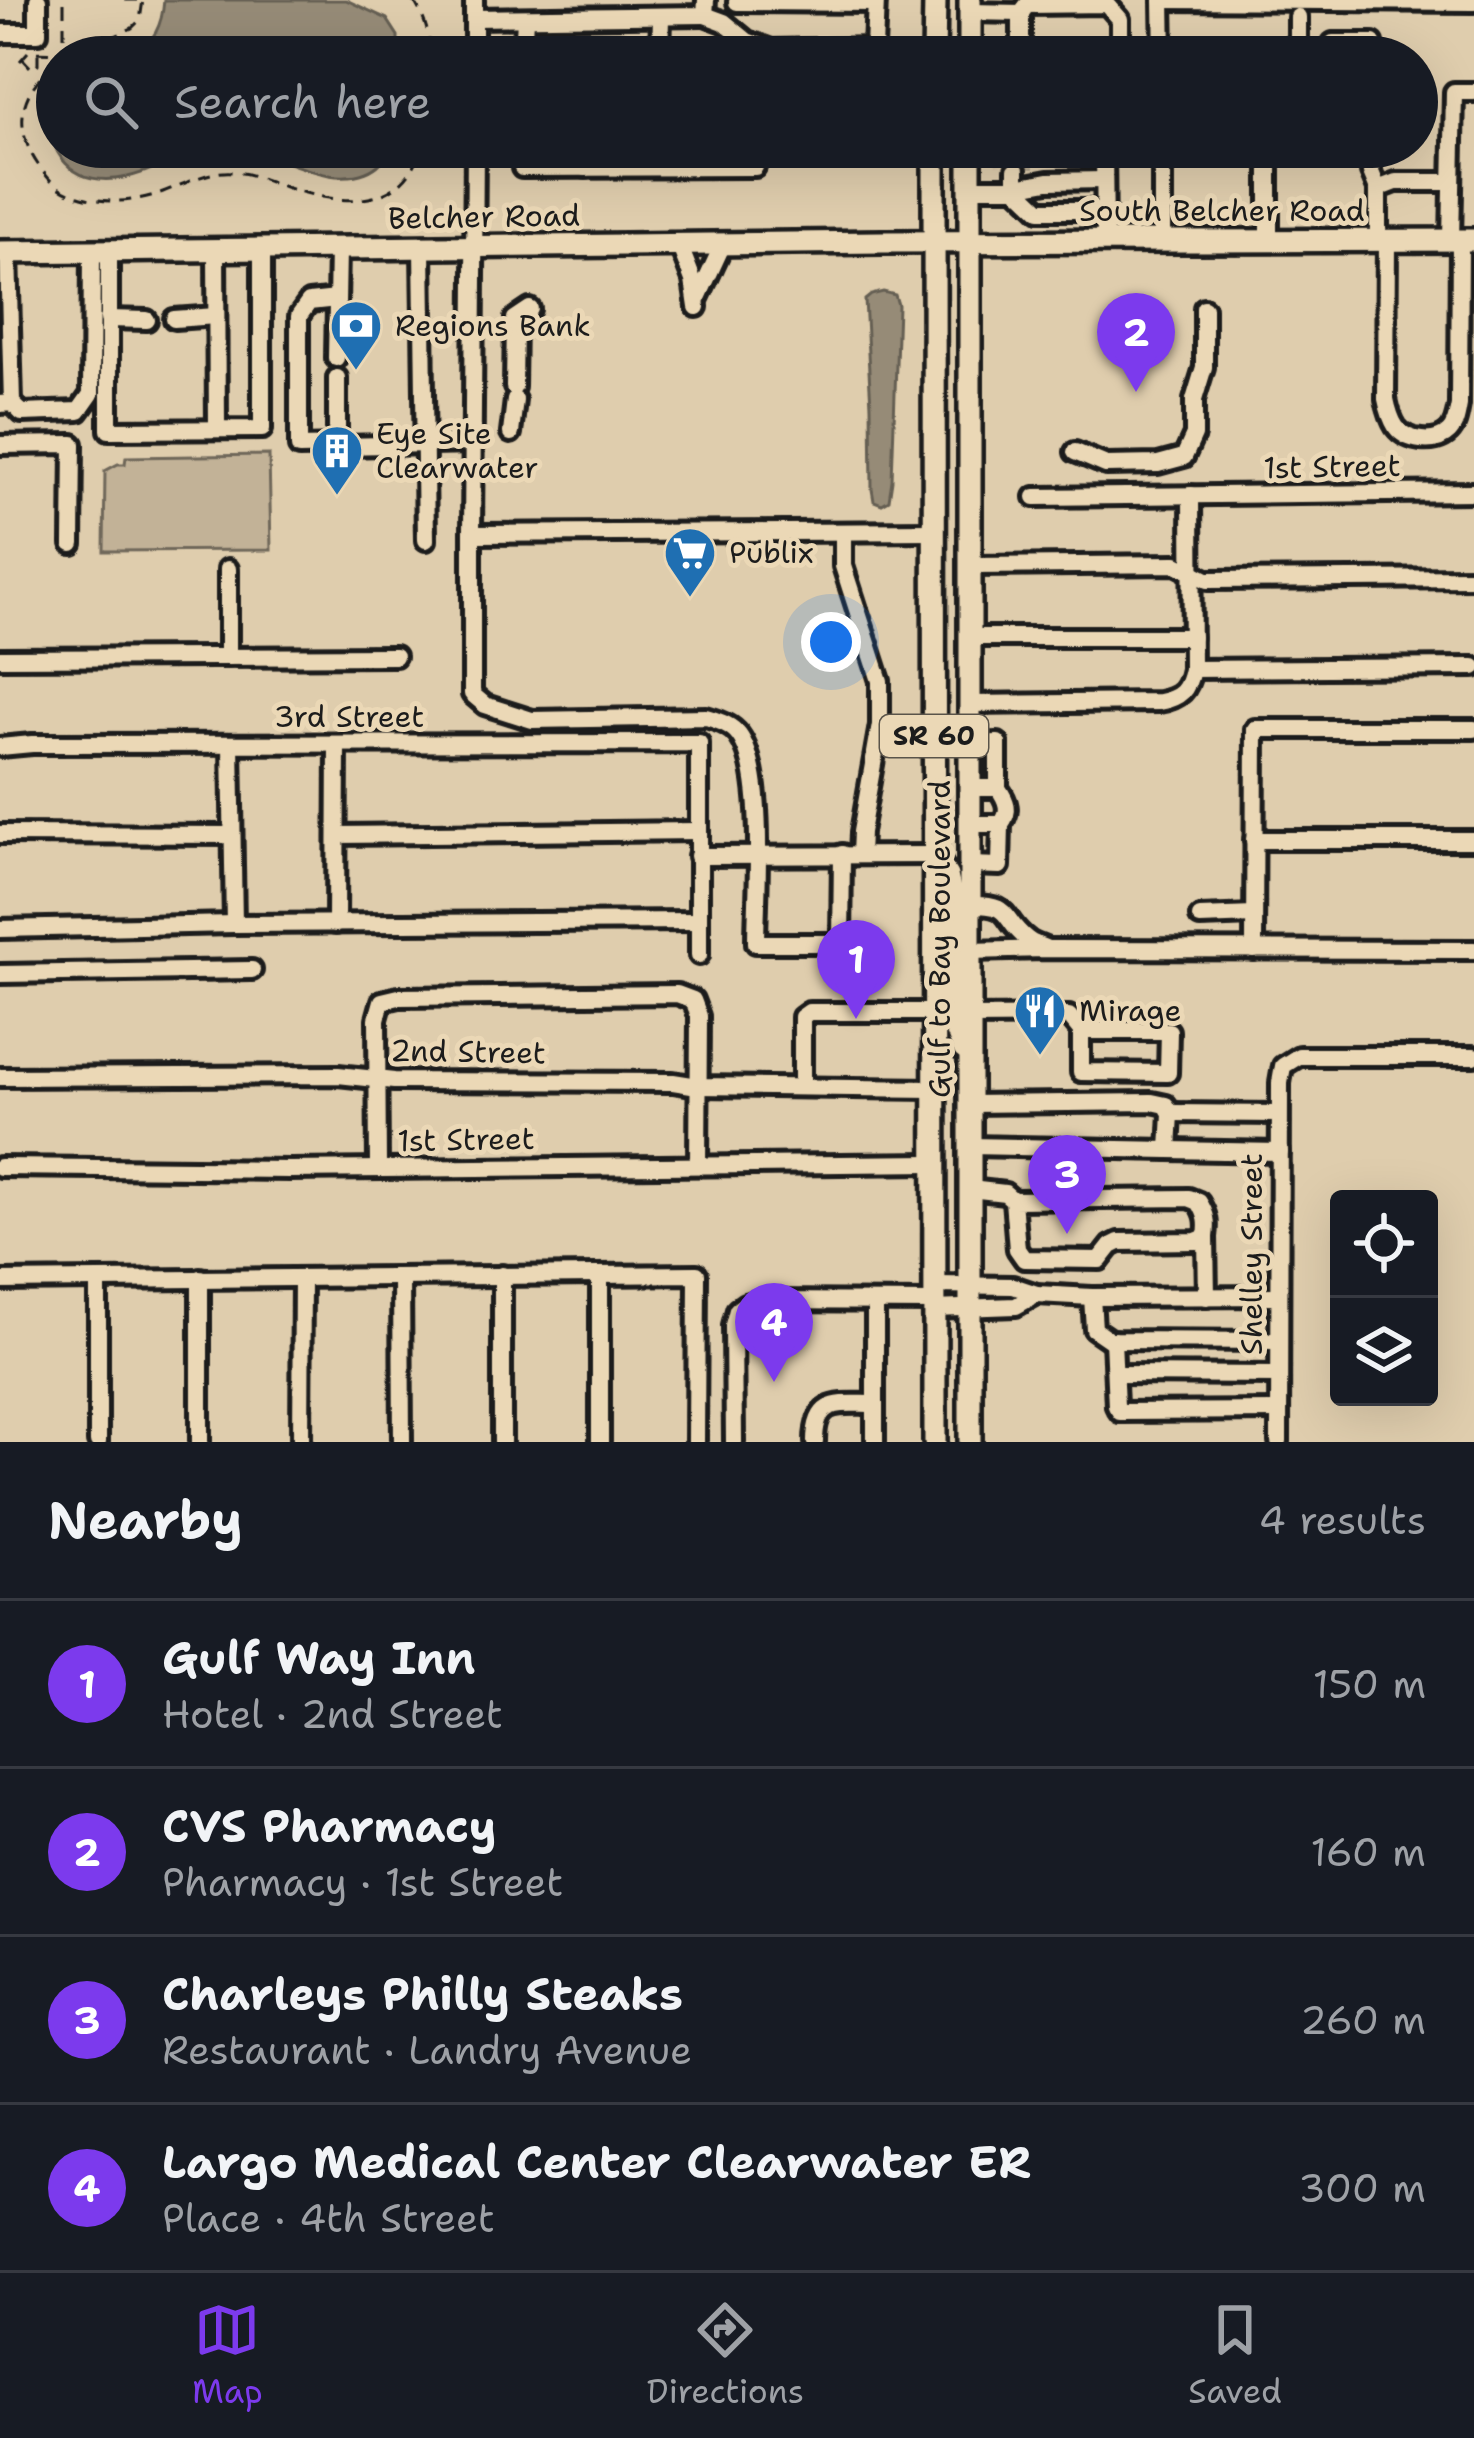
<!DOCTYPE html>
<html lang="en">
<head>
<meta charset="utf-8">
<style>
	body { margin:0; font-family:"Shantell Sans",sans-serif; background:#242831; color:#f1f3f6 }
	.controls { position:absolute; right:36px; bottom:36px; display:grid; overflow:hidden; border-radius:12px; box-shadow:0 12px 48px #0002 }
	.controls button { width:108px; height:108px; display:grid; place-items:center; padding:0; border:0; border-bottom:3px solid #363941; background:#171b24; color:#f1f3f6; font:60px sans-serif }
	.you { position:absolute; left:831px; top:642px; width:42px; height:42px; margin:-30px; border:9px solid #fff; border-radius:50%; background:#1a73e8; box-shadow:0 0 0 18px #1a73e833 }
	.badge { display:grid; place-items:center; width:78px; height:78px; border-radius:50%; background:#7c3aed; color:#fff; font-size:39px; font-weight:700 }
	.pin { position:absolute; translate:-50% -99px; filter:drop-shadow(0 3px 6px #0008) }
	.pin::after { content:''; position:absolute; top:63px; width:42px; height:36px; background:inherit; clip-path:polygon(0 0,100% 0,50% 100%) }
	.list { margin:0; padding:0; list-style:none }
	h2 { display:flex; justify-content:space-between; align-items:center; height:156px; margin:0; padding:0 48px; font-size:51px }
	h2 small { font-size:39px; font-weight:400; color:#9ea1a6 }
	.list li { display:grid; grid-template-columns:78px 1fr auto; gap:36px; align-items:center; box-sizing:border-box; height:168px; padding:0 48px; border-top:3px solid #363941 }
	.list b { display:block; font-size:45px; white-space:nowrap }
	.list p { margin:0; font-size:39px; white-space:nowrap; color:#9ea1a6 }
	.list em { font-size:39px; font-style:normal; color:#9ea1a6 }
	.icon { flex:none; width:66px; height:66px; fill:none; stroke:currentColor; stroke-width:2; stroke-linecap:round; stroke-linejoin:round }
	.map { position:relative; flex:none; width:1474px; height:1442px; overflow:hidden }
	.search { position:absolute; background:#171b24; box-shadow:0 12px 48px #0002; left:36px; right:36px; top:36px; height:132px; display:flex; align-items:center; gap:30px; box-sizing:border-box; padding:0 42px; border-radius:66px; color:#9ea1a6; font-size:45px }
	.sheet { height:828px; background:#171b24 }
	nav { display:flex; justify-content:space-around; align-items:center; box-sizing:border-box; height:168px; border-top:3px solid #363941; background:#171b24; font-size:33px; color:#9ea1a6 }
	nav a { display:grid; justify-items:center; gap:6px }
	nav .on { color:#7c3aed }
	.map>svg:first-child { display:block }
	.green { fill:#c2b297; stroke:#6f675a; stroke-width:3 }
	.water { fill:#968b77; stroke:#655f53; stroke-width:3 }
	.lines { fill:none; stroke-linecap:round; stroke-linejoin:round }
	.minor-tunnel { stroke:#b8aa90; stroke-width:16; stroke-dasharray:16 8; stroke-linecap:butt }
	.minor-casing { stroke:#1c1c1c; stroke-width:26 }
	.major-casing { stroke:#1c1c1c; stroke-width:30 }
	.path { stroke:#1c1c1c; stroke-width:3; stroke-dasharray:12 9; stroke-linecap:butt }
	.minor { stroke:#ebd8b6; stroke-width:16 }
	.major { stroke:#ebd8b6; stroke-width:21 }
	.labels { text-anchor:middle; stroke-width:10; stroke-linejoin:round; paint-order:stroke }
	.shield { fill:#ebd8b6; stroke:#5a544a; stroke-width:3 }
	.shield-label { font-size:27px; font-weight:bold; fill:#1c1c1c }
	.street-label { font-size:30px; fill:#1c1c1c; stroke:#ebd8b6 }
	.poi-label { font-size:30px; fill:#1c1c1c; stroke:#ebd8b6; text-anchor:start }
</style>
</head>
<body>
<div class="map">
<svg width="1474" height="1442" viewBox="0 0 1474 1442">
	<rect width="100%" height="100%" fill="#dfcdad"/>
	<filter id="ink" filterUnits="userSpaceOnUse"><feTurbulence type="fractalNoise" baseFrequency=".00833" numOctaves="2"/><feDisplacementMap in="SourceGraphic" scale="24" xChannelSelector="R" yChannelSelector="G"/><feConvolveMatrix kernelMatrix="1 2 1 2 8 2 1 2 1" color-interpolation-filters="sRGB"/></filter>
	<g filter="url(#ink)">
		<polygon class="green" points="269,455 271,550 104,551 105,471 118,464 125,464 126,457"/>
		<g class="water">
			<path d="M164,0H346L387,19L398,36V57H134C154,40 162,27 164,0Z"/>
			<path d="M57,97V147H389C382,173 354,179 329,175C296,169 264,150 231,147C185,144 157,175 115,179C66,184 43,145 51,101Z"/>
			<polygon points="883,292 895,295 898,305 892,480 889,500 882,504 874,501 872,489 871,406 865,300 871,295"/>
		</g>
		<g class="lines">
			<g class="minor-tunnel">
				<polyline points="1003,148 1004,170"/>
				<polyline points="1026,169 1026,147"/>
			</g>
			<g class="minor-casing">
				<g id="minor">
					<polyline points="474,0 474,57"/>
					<polyline points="1162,0 1474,2"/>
					<polyline points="1162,0 1163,57"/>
					<polyline points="737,2 875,3"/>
					<polyline points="970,12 1021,13 1027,5 1107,4 1120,19 1120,57"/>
					<polyline points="1021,13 1021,57"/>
					<polyline points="705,15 724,22 747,41 771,50 874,48 876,0"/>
					<polyline points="474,18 705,15 706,0"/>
					<polyline points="0,33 38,33 38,0"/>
					<polyline points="1333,43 1373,43 1373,57"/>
					<polyline points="523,57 525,18"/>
					<polyline points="660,57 661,16"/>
					<polyline points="1298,57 1298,17"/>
					<polyline points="475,147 472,534 933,531"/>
					<polyline points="522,147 522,168 755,167 755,147"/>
					<polyline points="1104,147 1105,242"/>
					<polyline points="1269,147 1269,241"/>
					<polyline points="1371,147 1371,172 1378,189 1378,240"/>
					<polyline points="1003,148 1004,147"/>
					<polyline points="586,168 586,147"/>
					<polyline points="1104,180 1048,181 1016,187 1040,210 1105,210"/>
					<polyline points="970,187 1016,187 1016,170"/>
					<polyline points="1378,189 1396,182 1452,182"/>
					<path d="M1387,240L1386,399C1388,409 1390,418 1396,427C1406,441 1435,446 1449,432C1456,425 1457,415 1459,405L1460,240"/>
					<polyline points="1451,240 1454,92 1474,92"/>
					<polyline points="1162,242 1162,147"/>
					<polyline points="679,244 693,280 697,307"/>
					<polyline points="422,248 426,540"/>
					<polyline points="109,250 109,430 262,429 262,250"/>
					<polyline points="216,250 217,429"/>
					<polyline points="8,252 12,403"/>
					<polyline points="698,298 723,244"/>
					<polyline points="337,299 309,302 299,316 299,447 473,443"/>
					<polyline points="108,319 147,320"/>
					<polyline points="174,319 216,316"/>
					<polyline points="336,358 338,249"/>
					<polyline points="337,378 337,447"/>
					<polyline points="514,387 515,319 530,309"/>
					<polyline points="0,404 12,403 22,413 79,411 91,394 92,251"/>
					<polyline points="511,433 515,400"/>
					<polyline points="0,445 73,444 72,544"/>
					<polyline points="1075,452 1106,465 1158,464 1184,457 1194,435 1194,400 1204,367 1204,308"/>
					<polyline points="1035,497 1474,492"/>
					<polyline points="843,532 843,566 880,681 880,725 861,832 860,854"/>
					<path d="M472,534V694L485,705L532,720L706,717C718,721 731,724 739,735C767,773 756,894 756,943H841L842,854"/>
					<polyline points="970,566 1176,564 1207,580 1474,578"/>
					<polyline points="228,569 228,657"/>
					<polyline points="970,637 1192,637"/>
					<polyline points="0,658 395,656"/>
					<polyline points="1192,669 1474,667"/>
					<path d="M970,704L1159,702C1181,698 1188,690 1192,669L1191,495"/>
					<polyline points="231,744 234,924"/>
					<polyline points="970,744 998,743 998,788 970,788"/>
					<polyline points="0,747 32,744 699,743 699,955"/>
					<path d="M998,788C1007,801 1011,811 1001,824"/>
					<polyline points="970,824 1001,824 1000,866 970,865"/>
					<polyline points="0,834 231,835"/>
					<polyline points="338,835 698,831"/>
					<polyline points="1254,840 1474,840"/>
					<polyline points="698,856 934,855"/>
					<path d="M970,905C1014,904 1000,918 1027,939C1032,944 1039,945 1045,948"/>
					<polyline points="1200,917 1254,915"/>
					<polyline points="336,924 337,744"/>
					<polyline points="0,929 234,924 699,921"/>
					<polyline points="1254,950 1255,729 1474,729"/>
					<polyline points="969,951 1046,949 1474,950"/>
					<polyline points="0,974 252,970"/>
					<polyline points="969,1017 1069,1016 1081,1031 1081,1072 1168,1073 1169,1031 1081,1031"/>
					<polyline points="0,1077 338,1075 394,1081 673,1082 698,1086 934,1089"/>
					<polyline points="802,1086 802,1017 809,1012 934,1012"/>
					<polyline points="1171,1113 1279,1114"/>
					<polyline points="970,1146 1169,1150 1171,1113 1166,1105 1152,1102 970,1104"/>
					<polyline points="1169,1150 1280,1152"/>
					<polyline points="0,1167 290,1170 933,1163"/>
					<polyline points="378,1168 377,1019 382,1001 399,997 677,994 693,1000 699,1016 698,1165"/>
					<path d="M970,1189L1005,1193L1013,1200L1189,1198L1199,1202C1207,1215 1208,1222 1206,1237L1196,1241L1119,1242L1111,1246L1100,1260L1024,1259L1017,1249L1013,1200"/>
					<polyline points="1206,1237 1207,1297"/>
					<polyline points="502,1275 502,1442"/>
					<polyline points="401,1277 402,1442"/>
					<polyline points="0,1281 697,1274 696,1442"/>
					<polyline points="934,1285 1013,1286 1037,1294 1092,1297 1279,1296"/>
					<polyline points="1092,1297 1094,1329 1110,1340 1279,1341"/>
					<polyline points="875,1302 875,1442"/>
					<polyline points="934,1309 1016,1306 1037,1294"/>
					<polyline points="1113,1340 1116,1406 1120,1412 1279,1411"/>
					<polyline points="1115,1374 1279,1375"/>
					<polyline points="98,1442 98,1280"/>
					<polyline points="200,1442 200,1278"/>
					<polyline points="301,1442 302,1278"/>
					<polyline points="600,1442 600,1275"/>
					<polyline points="734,1442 733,1325 737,1310 745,1304 758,1301 934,1302"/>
					<path d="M815,1442C815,1397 839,1404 875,1404"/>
					<polyline points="1279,1442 1280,1083 1283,1066 1299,1056 1474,1056"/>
				</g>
			</g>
			<g class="major-casing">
				<g id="major">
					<polyline points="934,57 935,0"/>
					<polyline points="970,57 970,0"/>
					<polyline points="934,147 935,1442"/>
					<polyline points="970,147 970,1442"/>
					<polyline points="0,252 882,242 1474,240"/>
					<polyline points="936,858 947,876 953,903 953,1022 964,1049"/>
				</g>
			</g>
			<g class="path">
				<polyline points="125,0 141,0"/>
				<path d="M413,0C425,17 430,36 431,57"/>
				<polyline points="64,57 64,0"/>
				<polyline points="71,57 132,28 140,20 143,0"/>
				<polyline points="22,58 32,69 38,64 38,54"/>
				<polyline points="20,61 28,52 62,53"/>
				<path d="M57,64C39,76 25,93 23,115C21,137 31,157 45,174C55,187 66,193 82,197C110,204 136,202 163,192C185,184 208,170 233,172C251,173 268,181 285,187C339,205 402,213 422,147"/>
			</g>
			<use href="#minor" class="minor"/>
			<use href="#major" class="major"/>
		</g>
	</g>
	<defs>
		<g id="bank-pin" transform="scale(2.7)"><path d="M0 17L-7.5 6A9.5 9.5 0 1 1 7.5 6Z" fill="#1f6fb2" stroke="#ebd8b6"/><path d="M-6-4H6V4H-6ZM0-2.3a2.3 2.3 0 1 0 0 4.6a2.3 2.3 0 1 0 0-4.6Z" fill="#fff"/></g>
		<g id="building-pin" transform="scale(2.7)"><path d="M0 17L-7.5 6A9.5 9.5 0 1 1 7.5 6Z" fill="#1f6fb2" stroke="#ebd8b6"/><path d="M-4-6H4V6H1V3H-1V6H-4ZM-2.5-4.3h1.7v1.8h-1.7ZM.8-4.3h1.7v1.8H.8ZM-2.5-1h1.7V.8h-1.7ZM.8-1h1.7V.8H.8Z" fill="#fff"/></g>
		<g id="supermarket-pin" transform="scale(2.7)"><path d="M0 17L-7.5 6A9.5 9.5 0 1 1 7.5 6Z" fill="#1f6fb2" stroke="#ebd8b6"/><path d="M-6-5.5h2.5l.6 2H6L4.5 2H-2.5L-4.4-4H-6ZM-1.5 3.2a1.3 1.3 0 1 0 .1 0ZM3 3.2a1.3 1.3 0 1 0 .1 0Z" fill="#fff"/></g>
		<g id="restaurant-pin" transform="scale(2.7)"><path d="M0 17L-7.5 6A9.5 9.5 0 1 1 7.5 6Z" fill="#1f6fb2" stroke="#ebd8b6"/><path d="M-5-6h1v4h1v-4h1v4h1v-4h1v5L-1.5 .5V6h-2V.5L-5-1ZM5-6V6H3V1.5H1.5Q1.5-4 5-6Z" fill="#fff"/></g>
	</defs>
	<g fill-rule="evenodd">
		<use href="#bank-pin" x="356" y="326"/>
		<use href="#building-pin" x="337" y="451"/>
		<use href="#supermarket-pin" x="690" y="553"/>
		<use href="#restaurant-pin" x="1040" y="1011"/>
	</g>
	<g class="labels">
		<rect class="shield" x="880" y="715" width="108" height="42" rx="9"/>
		<g class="shield-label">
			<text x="934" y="745">SR 60</text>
		</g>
		<g class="street-label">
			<text x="1222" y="221">South Belcher Road</text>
			<text transform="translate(484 217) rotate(-1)" y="10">Belcher Road</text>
			<text transform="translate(1332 467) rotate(-1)" y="10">1st Street</text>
			<text x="349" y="727">3rd Street</text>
			<text transform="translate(940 939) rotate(-90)" y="10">Gulf to Bay Boulevard</text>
			<text transform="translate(468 1052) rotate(1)" y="10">2nd Street</text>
			<text transform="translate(466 1140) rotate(-1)" y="10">1st Street</text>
			<text transform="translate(1252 1254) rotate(-90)" y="10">Shelley Street</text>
		</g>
		<g class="poi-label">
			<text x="395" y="336">Regions Bank</text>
			<text x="376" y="444">Eye Site<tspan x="376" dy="34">Clearwater</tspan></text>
			<text x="729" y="563">Publix</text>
			<text x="1079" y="1021">Mirage</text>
		</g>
	</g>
</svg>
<div class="controls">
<button><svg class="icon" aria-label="locate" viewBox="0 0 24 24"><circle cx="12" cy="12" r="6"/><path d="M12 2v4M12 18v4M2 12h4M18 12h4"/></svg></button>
<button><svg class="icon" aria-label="layers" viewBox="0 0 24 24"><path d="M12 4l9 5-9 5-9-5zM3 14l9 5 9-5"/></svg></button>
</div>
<div class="you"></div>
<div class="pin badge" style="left:856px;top:1019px">1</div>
<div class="pin badge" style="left:1136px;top:392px">2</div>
<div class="pin badge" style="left:1067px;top:1234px">3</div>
<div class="pin badge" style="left:774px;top:1382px">4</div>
<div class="search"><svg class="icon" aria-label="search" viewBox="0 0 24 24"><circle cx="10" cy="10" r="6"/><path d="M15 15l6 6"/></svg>Search here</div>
</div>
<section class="sheet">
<h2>Nearby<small>4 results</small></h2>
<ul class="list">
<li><span class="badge">1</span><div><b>Gulf Way Inn</b><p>Hotel · 2nd Street</p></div><em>150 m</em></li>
<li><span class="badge">2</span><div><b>CVS Pharmacy</b><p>Pharmacy · 1st Street</p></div><em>160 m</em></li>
<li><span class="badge">3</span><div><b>Charleys Philly Steaks</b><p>Restaurant · Landry Avenue</p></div><em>260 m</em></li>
<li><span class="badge">4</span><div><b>Largo Medical Center Clearwater ER</b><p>Place · 4th Street</p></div><em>300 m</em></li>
</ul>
</section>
<nav>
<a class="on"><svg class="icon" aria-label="map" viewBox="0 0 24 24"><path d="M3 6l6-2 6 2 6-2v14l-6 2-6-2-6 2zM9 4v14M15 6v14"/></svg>Map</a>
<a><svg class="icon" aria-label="directions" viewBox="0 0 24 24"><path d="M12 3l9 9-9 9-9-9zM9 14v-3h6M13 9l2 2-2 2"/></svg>Directions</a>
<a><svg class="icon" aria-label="saved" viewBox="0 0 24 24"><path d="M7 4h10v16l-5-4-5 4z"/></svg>Saved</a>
</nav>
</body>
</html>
